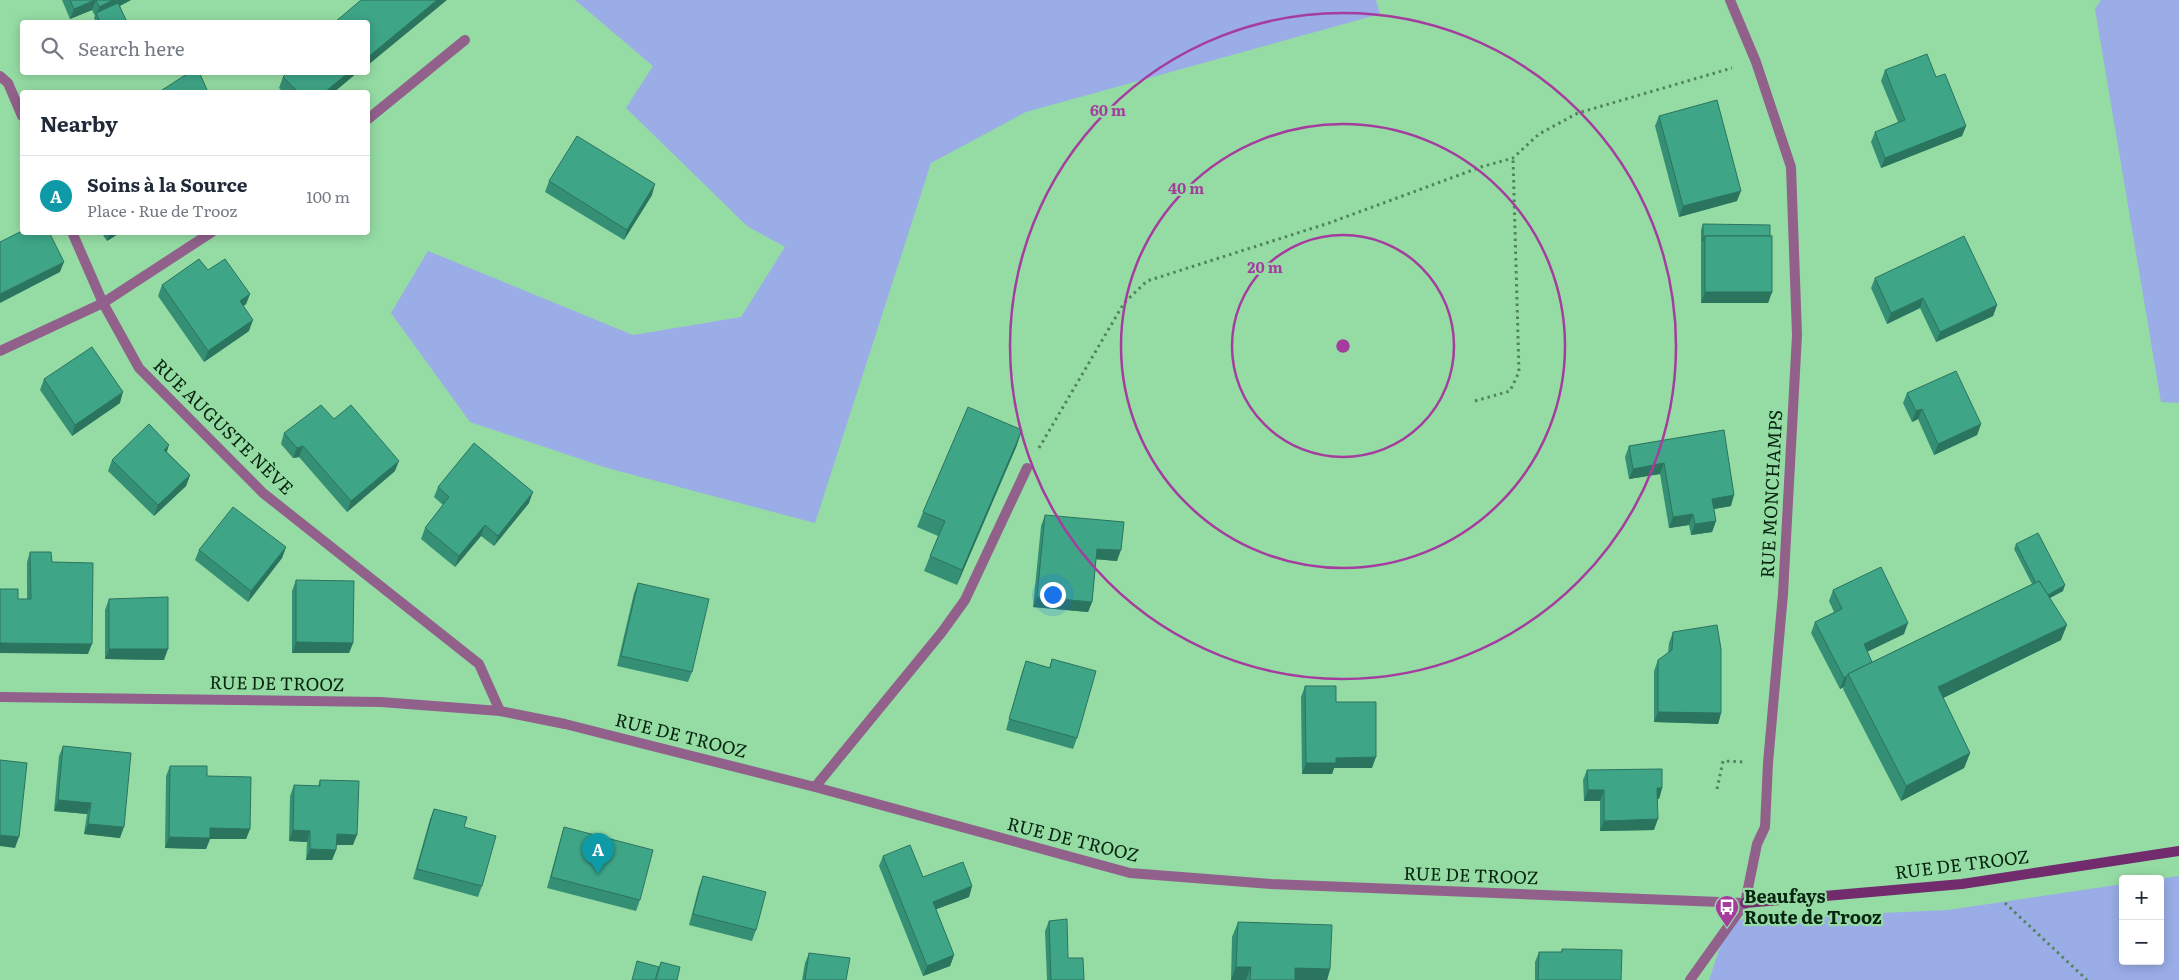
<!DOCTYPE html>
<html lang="en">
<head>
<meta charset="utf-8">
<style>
	body { margin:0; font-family:Literata,serif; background:#f2f2f3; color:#1f2937 }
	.controls { position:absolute; right:15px; bottom:15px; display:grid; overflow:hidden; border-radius:5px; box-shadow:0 2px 12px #0003 }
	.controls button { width:45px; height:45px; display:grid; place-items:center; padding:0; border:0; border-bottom:1px solid #e0e1e3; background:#fff; color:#1f2937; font:25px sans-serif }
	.you { position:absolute; left:1052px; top:594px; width:18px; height:18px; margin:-12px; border:4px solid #fff; border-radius:50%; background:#1a73e8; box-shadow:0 0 0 8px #1a73e833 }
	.badge { display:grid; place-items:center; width:32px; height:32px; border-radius:50%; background:#a53d9f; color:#fff; font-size:16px; font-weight:700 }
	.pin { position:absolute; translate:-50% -41px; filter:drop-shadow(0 1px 2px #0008) }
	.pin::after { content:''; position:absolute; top:26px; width:18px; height:15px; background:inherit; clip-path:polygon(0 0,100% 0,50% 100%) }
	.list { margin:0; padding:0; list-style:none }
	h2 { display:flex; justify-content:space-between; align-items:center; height:65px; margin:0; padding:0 20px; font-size:21px }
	h2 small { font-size:16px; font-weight:400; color:#747a83 }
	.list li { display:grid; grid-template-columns:32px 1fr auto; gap:15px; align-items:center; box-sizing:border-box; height:80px; padding:0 20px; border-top:1px solid #e0e1e3 }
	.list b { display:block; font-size:19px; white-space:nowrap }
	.list p { margin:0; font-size:16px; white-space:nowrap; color:#747a83 }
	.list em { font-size:16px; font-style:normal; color:#747a83 }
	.icon { flex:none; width:28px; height:28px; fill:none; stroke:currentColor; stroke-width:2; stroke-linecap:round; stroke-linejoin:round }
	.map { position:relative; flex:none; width:2179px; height:980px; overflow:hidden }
	.search { position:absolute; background:#fff; box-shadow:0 2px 12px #0003; left:20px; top:20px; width:350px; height:55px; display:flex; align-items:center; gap:12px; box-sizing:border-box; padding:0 18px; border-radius:5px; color:#747a83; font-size:19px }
	.panel { position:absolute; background:#fff; box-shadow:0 2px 12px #0003; left:20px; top:90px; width:350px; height:145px; border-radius:5px }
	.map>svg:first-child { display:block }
	.green { fill:#9aade7 }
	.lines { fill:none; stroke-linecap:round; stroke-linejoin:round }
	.path { stroke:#50845d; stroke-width:3; stroke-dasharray:2.5 4; stroke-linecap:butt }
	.street { stroke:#91618c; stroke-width:10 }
	.secondary { stroke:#722b6d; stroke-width:10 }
	.wall { fill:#358f74 }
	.shaded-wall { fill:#2b745e }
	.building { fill:#3ea687; stroke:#2b745e }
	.ring { fill:none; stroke:#a53d9f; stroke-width:2.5 }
	.labels { text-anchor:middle; stroke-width:4.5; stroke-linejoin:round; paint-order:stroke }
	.street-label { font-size:18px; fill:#06240f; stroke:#95dca4 }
	.poi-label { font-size:18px; font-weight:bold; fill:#06240f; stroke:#95dca4; text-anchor:start }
	.centre { fill:#a53d9f; stroke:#95dca4; stroke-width:2.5 }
	.ring-label { font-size:15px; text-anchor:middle; font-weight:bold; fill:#a53d9f; stroke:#95dca4; stroke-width:4.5; stroke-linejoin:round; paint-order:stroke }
</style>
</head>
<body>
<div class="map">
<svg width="2179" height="980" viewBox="0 0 2179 980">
	<rect width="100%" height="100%" fill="#95dca4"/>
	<g class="green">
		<polygon points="575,0 1376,0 1380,14 1026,112 931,163 815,523 607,468 470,422 391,313 428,251 633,335 741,317 785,247 747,226 626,108 653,66"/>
		<polygon points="2101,0 2179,0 2179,403 2161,402 2095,9"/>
		<polygon points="2179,876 2179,980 1709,980 1729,920 1948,910 2123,884 2123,961 2160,961 2159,879"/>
	</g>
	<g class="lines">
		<g class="path">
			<polyline points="1475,401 1510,391 1519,372 1513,158"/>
			<polyline points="1039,448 1124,303 1147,281 1329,223 1481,167 1513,158 1539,134 1578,113 1732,68"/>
			<polyline points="1717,789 1723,761 1745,762"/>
			<polyline points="2005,903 2087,980"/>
		</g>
		<g class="street">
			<polyline points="0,76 8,83 22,116"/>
			<polyline points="368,119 465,40"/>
			<polyline points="72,232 103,303 139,368 263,493 479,664 500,711"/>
			<polyline points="0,351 103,303 212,232"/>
			<polyline points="0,697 381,702 500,711 565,724 815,787 1130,873 1271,884 1745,903"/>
			<polyline points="815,787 942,632 965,600 1027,468"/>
			<polyline points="1690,980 1745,903 1757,844 1765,827 1768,763 1783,594 1797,335 1791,167 1756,62 1730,0"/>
		</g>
		<polyline class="secondary" points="1745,903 1962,884 2179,851"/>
	</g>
	<g class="wall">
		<polygon points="62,0 131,0 120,6 127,22 96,22 94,18 95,16 92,10 70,19"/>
		<polygon points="1885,70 1936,77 1966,126 1962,136 1881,168 1871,142 1875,132 1898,122 1881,81"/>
		<polygon points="358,72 334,92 283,92 279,88 283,77"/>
		<polygon points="1659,116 1737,201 1679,217 1655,126"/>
		<polygon points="549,181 652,195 624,240 545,192"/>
		<polygon points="1703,224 1770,236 1772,292 1768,303 1701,303 1701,230"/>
		<polygon points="101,232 121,232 107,241"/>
		<polygon points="208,270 250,294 246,304 243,306 249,331 204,362 158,296 162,285"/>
		<polygon points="1875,278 1997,305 1993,316 1936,342 1920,308 1887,324 1871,288"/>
		<polygon points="44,379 120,403 72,436 40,390"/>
		<polygon points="1907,393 1981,424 1977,435 1934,455 1918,419 1912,422 1903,403"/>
		<polygon points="334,419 395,471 347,512 299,457 293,458 281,444 284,433"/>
		<polygon points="1724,430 1731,506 1714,509 1716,521 1712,532 1691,535 1689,525 1669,528 1660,474 1629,479 1625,457 1629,446"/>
		<polygon points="1017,445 957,585 924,571 938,536 917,527 923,512"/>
		<polygon points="167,452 190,475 186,486 154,516 108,471 112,460"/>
		<polygon points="438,487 529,503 494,546 481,536 455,567 421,539 425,528 443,505 434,497"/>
		<polygon points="1045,515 1117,561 1096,559 1092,602 1088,612 1033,607 1041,526"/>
		<polygon points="2016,544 2063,591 2050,598 2061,640 1943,698 1970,753 1964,768 1901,801 1843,689 1844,687 1840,689 1811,633 1815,622 1834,612 1829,601 1833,590 1904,634 1867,652 1872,662 2032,584 2014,549"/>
		<polygon points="286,547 282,558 248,602 195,560 199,550"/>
		<polygon points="30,552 52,562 88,654 18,599 27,599 27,562"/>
		<polygon points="296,580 353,643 349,653 292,653 292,591"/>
		<polygon points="638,583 692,672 688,682 617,666 634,593"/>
		<polygon points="109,599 164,660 105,659 105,610"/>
		<polygon points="1673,632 1721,713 1718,724 1654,722 1654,671 1658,660 1668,653 1669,643"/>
		<polygon points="1052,659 1077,738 1073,749 1006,730 1022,672 1026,661 1049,668"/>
		<polygon points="1305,686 1336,702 1372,768 1334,768 1332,774 1302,774 1301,697"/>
		<polygon points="63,746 120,838 84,834 87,814 54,811 59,756"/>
		<polygon points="170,766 207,776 250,829 246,839 210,839 206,849 165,848 166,776"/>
		<polygon points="1587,770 1662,788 1659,799 1657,799 1654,830 1600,831 1600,801 1584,801 1583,780"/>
		<polygon points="320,780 353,845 336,845 336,850 332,860 306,860 307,842 289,841 290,796 294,785 318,786"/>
		<polygon points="434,809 482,886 478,897 413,879 430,819"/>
		<polygon points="564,827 640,900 636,911 547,888 561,837"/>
		<polygon points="883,856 923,877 972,886 969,897 936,909 954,955 950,966 923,976 879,866"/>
		<polygon points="703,876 756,930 752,941 689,925 699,887"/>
		<polygon points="1049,921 1068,958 1084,980 1047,980 1045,931"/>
		<polygon points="1238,922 1330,969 1327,980 1231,980 1232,937"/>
		<polygon points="1562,949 1621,980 1535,980 1535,962 1539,952 1561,952"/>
		<polygon points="809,953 846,980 802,980 805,963"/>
	</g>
	<g class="shaded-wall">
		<polygon points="96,0 92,10 70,19 74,9"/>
		<polygon points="113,0 131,0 98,17 97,14 99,7"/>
		<polygon points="437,0 447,0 368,65 368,57"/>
		<polygon points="349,72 358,72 334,92 325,92"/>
		<polygon points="1966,126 1962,136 1881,168 1885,158"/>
		<polygon points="655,184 652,195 624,240 627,230"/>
		<polygon points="1741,191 1737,201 1679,217 1683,206"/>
		<polygon points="114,232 121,232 107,241 109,236"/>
		<polygon points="64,262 60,272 0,303 0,294"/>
		<polygon points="1705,292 1772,292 1768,303 1701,303"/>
		<polygon points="250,294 246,304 236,312 240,301"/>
		<polygon points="1923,298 1920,308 1887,324 1891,313"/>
		<polygon points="1997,305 1993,316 1936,342 1940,332"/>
		<polygon points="253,320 249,331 204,362 208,351"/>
		<polygon points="123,392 120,403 72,436 75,425"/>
		<polygon points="1922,409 1918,419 1912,422 1916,411"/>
		<polygon points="1981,424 1977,435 1934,455 1938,444"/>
		<polygon points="1022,430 1017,445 957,585 962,570"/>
		<polygon points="169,445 166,455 164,450"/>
		<polygon points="303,446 299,457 293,458 297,448"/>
		<polygon points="399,461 395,471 347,512 351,501"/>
		<polygon points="1664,463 1660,474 1629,479 1633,469"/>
		<polygon points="190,475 186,486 154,516 158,505"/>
		<polygon points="533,492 529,503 494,546 498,536"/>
		<polygon points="1734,495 1731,506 1708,510 1712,499"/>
		<polygon points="1693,514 1689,525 1669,528 1673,517"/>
		<polygon points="1716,521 1712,532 1691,535 1695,524"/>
		<polygon points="485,525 481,536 455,567 459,556"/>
		<polygon points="286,547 282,558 248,602 251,591"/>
		<polygon points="1097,549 1121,550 1117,561 1093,559"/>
		<polygon points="2065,585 2063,591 2042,602 2044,597"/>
		<polygon points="1037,597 1092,602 1088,612 1033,607"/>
		<polygon points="1908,623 1904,634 1860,655 1864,644"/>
		<polygon points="2067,625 2061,640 1933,703 1938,687"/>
		<polygon points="296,642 353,643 349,653 292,653"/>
		<polygon points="0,643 92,644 88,654 0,653"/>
		<polygon points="109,649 168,649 164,660 105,659"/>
		<polygon points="1847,676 1844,687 1840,689 1844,678"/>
		<polygon points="1658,712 1721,713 1718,724 1654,722"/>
		<polygon points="1970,753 1964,768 1901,801 1906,786"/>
		<polygon points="1376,757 1372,768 1334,768 1332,774 1302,774 1306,763 1336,758"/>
		<polygon points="1657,788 1662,788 1659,799 1653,799"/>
		<polygon points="1588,790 1604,790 1600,801 1584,801"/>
		<polygon points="58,800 91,803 87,814 54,811"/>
		<polygon points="1658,819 1654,830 1600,831 1604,821"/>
		<polygon points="88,824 124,827 120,838 84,834"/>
		<polygon points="210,828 250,829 246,839 210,839 206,849 165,848 169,837"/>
		<polygon points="293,830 310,831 307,842 289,841"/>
		<polygon points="337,834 357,835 353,845 333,845"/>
		<polygon points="0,835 19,837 15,848 0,846"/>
		<polygon points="310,849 336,850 332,860 306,860"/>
		<polygon points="972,886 969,897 929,912 933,902"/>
		<polygon points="954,955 950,966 923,976 927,966"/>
		<polygon points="1236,967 1251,967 1246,980 1231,980"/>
		<polygon points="1295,968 1330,969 1327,980 1291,980"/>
	</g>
	<g class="building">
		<polygon points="70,0 95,0 74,9"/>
		<polygon points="96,0 113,0 99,7"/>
		<polygon points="361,0 437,0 368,57 368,22 335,22"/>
		<polygon points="118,3 127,22 100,22 96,13"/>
		<polygon points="1927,54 1936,77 1945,74 1966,126 1885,158 1875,132 1905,120 1885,70"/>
		<polygon points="190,72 199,72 208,92 159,92"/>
		<polygon points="288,72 349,72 325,92 298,92 283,77"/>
		<polygon points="1717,100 1741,191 1683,206 1659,116"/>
		<polygon points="577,136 655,184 627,230 549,181"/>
		<polygon points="1703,224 1770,225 1770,236 1705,236 1703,241"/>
		<polygon points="22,231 22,232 49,232 64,262 0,294 0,242"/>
		<polygon points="107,232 114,232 109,236"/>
		<rect x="1705" y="236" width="67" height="56"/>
		<polygon points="1964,236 1997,305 1940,332 1923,298 1891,313 1875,278"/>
		<polygon points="199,259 208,270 225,259 250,294 240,301 253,320 208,351 162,285"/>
		<polygon points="92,347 123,392 75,425 44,379"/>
		<polygon points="1956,371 1981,424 1938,444 1922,409 1916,411 1907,393"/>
		<polygon points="321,405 334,419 351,405 399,461 351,501 303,446 297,448 284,433"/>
		<polygon points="968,407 1022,430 962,570 930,556 945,521 923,512"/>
		<polygon points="149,424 169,445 164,450 190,475 158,505 112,460"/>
		<polygon points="1724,430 1734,495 1712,499 1716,521 1695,524 1693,514 1673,517 1664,463 1633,469 1629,446"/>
		<polygon points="474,443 533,492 498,536 485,525 459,556 425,528 449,497 438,487"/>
		<polygon points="233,507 286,547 251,591 199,550"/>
		<polygon points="1045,515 1124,522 1121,550 1097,549 1092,602 1037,597"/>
		<polygon points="2038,533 2065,585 2048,595 2039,581 2036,583 2016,544"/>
		<polygon points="30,552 51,552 52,562 93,563 92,644 0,643 0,589 18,589 18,599 31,599"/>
		<polygon points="1881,567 1908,623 1864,644 1872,662 1848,674 1847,676 1844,678 1815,622 1842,609 1833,590"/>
		<polygon points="296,580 354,581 353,643 296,642"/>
		<polygon points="2039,581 2067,625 1938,687 1970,753 1906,786 1848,674"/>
		<polygon points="638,583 709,599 692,672 621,656"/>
		<polygon points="168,597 168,649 109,649 109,599"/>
		<polygon points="1717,625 1721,649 1721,713 1658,712 1658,660 1672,650 1673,632"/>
		<polygon points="1052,659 1096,671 1077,738 1009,719 1026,661 1050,668"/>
		<polygon points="1305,686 1336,686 1336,702 1376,702 1376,757 1336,758 1336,763 1306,763"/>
		<polygon points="63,746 131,753 124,827 88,824 91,803 58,800"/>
		<polygon points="0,760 27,763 19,837 0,835"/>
		<polygon points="170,766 207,766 207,776 251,777 250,829 210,828 210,838 169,837"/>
		<polygon points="1662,769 1662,788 1657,788 1658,819 1604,821 1604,790 1588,790 1587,770"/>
		<polygon points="320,780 359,781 357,835 337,834 336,850 310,849 310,831 293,830 294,785 320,786"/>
		<polygon points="434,809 467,817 464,827 496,836 482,886 417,869"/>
		<polygon points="564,827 653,850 640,900 551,877"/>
		<polygon points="910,845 923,877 963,862 972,886 933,902 954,955 927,966 883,856"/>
		<polygon points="703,876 766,892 756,930 693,914"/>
		<polygon points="1067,919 1068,958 1083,958 1084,980 1051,980 1049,921"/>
		<polygon points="1238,922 1332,925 1330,969 1295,968 1295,980 1250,980 1251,967 1236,967"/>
		<polygon points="1562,949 1622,950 1621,980 1538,980 1539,952 1562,952"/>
		<polygon points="809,953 850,958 846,980 805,980"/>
		<polygon points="637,961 659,967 655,980 632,980"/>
		<polygon points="661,962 680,967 677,980 656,980"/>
	</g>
	<g class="ring">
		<circle cx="1343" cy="346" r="111"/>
		<circle cx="1343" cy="346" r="222"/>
		<circle cx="1343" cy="346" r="333"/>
	</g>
	<defs>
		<g id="bus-pin" transform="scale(1.25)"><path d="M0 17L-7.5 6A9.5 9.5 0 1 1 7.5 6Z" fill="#a53d9f" stroke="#95dca4"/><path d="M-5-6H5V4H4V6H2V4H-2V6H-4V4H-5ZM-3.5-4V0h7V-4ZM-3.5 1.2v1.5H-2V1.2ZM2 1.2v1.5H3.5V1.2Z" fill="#fff"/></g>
	</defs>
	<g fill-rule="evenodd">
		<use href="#bus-pin" x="1727" y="907"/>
	</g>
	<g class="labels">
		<g class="street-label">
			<text transform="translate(223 427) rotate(44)" y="6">RUE AUGUSTE NÈVE</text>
			<text transform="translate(1772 494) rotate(-87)" y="6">RUE MONCHAMPS</text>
			<text transform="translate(277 684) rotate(1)" y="6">RUE DE TROOZ</text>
			<text transform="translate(681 736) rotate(14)" y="6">RUE DE TROOZ</text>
			<text transform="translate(1073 840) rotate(14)" y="6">RUE DE TROOZ</text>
			<text transform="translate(1962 865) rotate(-7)" y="6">RUE DE TROOZ</text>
			<text transform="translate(1471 876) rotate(2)" y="6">RUE DE TROOZ</text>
		</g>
		<g class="poi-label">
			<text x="1744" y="903">Beaufays<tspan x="1744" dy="21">Route de Trooz</tspan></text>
		</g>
	</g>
	<circle cx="1343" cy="346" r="8" class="centre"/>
	<g class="ring-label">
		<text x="1108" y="116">60 m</text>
		<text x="1186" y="194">40 m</text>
		<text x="1265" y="273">20 m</text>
	</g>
</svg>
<div class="controls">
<button>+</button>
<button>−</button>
</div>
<div class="you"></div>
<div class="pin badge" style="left:598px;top:874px;background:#0f9aa8">A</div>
<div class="search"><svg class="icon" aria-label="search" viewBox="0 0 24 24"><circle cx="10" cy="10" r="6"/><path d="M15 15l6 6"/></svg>Search here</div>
<section class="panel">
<h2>Nearby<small></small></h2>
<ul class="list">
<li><span class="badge" style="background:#0f9aa8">A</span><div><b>Soins à la Source</b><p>Place · Rue de Trooz</p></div><em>100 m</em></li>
</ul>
</section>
</div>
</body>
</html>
